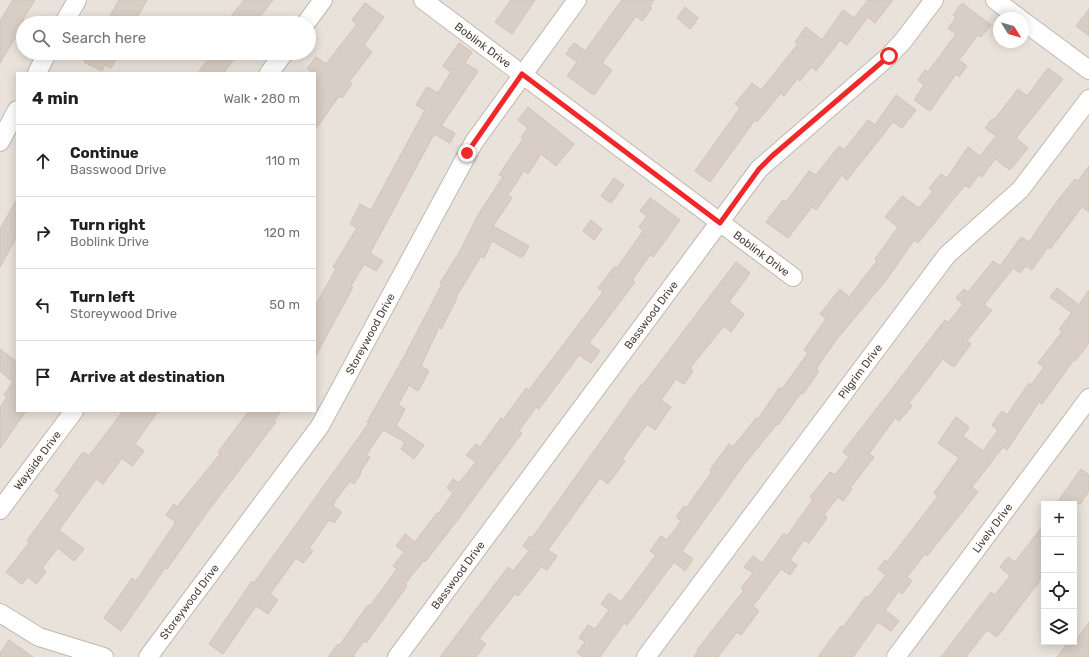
<!DOCTYPE html>
<html lang="en">
<head>
<meta charset="utf-8">
<style>
	body { margin:0; font-family:Rubik,sans-serif; background:#f6f6f6; color:#202124 }
	.controls { position:absolute; right:12px; bottom:12px; display:grid; overflow:hidden; border-radius:0px; box-shadow:0 2px 10px #0003 }
	.controls button { width:36px; height:36px; display:grid; place-items:center; padding:0; border:0; border-bottom:1px solid #e0e0e0; background:#fff; color:#202124; font:20px sans-serif }
	.compass { position:absolute; left:993px; top:12px; width:36px; height:36px; border-radius:50%; background:#fff; box-shadow:0 2px 10px #0003; rotate:127deg }
	.stop { position:absolute; width:12px; height:12px; margin:-9px; border:3px solid #f0282a; border-radius:50%; background:#fff }
	.stop.end { background:#f0282a; border-color:#fff; box-shadow:0 1px 4px #0008 }
	.list { margin:0; padding:0; list-style:none }
	h2 { display:flex; justify-content:space-between; align-items:center; height:52px; margin:0; padding:0 16px; font-size:17px }
	h2 small { font-size:13px; font-weight:400; color:#757577 }
	.list li { display:grid; grid-template-columns:26px 1fr auto; gap:12px; align-items:center; box-sizing:border-box; height:72px; padding:0 16px; border-top:1px solid #e0e0e0 }
	.list b { display:block; font-size:15px; white-space:nowrap }
	.list p { margin:0; font-size:13px; white-space:nowrap; color:#757577 }
	.list em { font-size:13px; font-style:normal; color:#757577 }
	.icon { flex:none; width:22px; height:22px; fill:none; stroke:currentColor; stroke-width:2; stroke-linecap:round; stroke-linejoin:round }
	.map { position:relative; flex:none; width:1089px; height:657px; overflow:hidden }
	.search { position:absolute; background:#fff; box-shadow:0 2px 10px #0003; left:16px; top:16px; width:300px; height:44px; display:flex; align-items:center; gap:10px; box-sizing:border-box; padding:0 14px; border-radius:22px; color:#757577; font-size:15px }
	.panel { position:absolute; background:#fff; box-shadow:0 2px 10px #0003; left:16px; top:72px; width:300px; height:340px; border-radius:0px }
	.map>svg:first-child { display:block }
	.residential { fill:#e9e2da; fill-rule:evenodd }
	.building { fill:#d9cec5; stroke:#d1c2b5 }
	.lines { fill:none; stroke-linecap:round; stroke-linejoin:round }
	.minor-casing { stroke:#c1b7af; stroke-width:20 }
	.minor { stroke:#fff; stroke-width:18 }
	.route { stroke:#f0282a; stroke-width:5 }
	.labels { text-anchor:middle; stroke-width:3; stroke-linejoin:round; paint-order:stroke }
	.street-label { font-size:11px; fill:#4a413a; stroke:#fff }
</style>
</head>
<body>
<div class="map">
<svg width="1089" height="657" viewBox="0 0 1089 657">
	<rect width="100%" height="100%" fill="#f5f1ec"/>
	<path class="residential" d="M0,0H1089V657H0ZM999,18H1023V42H999ZM23,23H309V53H23ZM17,73H315V411H17ZM1044,504H1074V642H1044Z"/>
	<g class="building">
		<polygon points="13,0 35,0 23,19 23,25 0,63 0,21"/>
		<polygon points="119,0 147,0 134,23 106,23"/>
		<polygon points="244,0 273,0 255,23 226,23"/>
		<polygon points="511,0 535,0 512,34 495,22"/>
		<polygon points="622,0 654,0 649,7 652,8 642,21 636,16 602,63 612,70 594,95 567,76 577,62 566,54 574,43 585,51"/>
		<polygon points="868,0 893,0 875,23 868,17 847,45 840,40 816,71 811,67 800,81 797,79 784,96 781,93 757,122 755,120 710,182 695,171 740,108 735,104 752,83 761,90 798,44 795,42 806,27 822,40 843,10 854,18"/>
		<polygon points="365,3 384,17 364,45 372,52 349,82 352,84 342,98 339,96 315,130 315,73 307,69 316,57 326,64 357,24 352,20"/>
		<polygon points="962,3 991,25 981,37 978,35 959,60 967,66 959,77 956,74 930,111 914,100 924,85 918,80 925,70 928,72 956,34 948,28 956,18 953,15"/>
		<polygon points="685,7 698,18 690,29 677,18"/>
		<polygon points="1089,9 1089,36 1076,26"/>
		<polygon points="459,43 472,52 465,63 478,71 441,126 455,133 450,143 434,134 370,253 383,261 376,271 364,264 351,286 353,287 315,357 315,306 336,269 333,267 357,228 350,224 360,204 371,210 425,110 416,105 427,87 438,93 451,72 443,66"/>
		<polygon points="84,53 120,53 111,68 105,65 102,71 84,62 88,55"/>
		<polygon points="212,53 238,53 224,73 198,73"/>
		<polygon points="1048,68 1063,79 1016,138 1028,148 1010,170 995,159 982,177 979,175 969,188 965,185 918,243 914,240 887,279 836,340 816,369 819,371 803,394 801,393 778,425 777,424 743,466 682,551 693,559 685,571 674,562 627,625 624,623 600,657 583,657 577,653 585,642 579,638 588,625 595,629 609,610 601,604 609,593 621,602 656,555 650,551 661,536 667,540 681,521 676,517 684,506 686,508 712,472 710,470 729,444 733,447 756,418 758,419 779,388 782,389 808,353 804,350 826,319 820,314 840,289 849,297 877,261 875,259 898,227 885,217 902,196 919,208 933,191 929,188 941,174 947,178 968,147 980,156 996,136 985,128 992,119 994,120 1018,89 1027,96"/>
		<polygon points="896,95 916,110 902,128 893,122 847,180 842,175 816,210 812,207 788,238 766,222 783,200 786,202 809,171 816,175 839,146 844,150 868,120 875,125"/>
		<polygon points="528,107 574,144 556,166 541,154 528,174 524,171 508,195 512,198 493,226 529,246 522,258 492,241 484,258 481,256 456,297 457,298 441,329 439,327 421,366 429,371 418,391 409,385 398,405 405,409 396,426 424,445 414,459 401,449 405,442 383,430 366,455 370,457 360,472 361,473 354,484 350,481 335,501 333,506 342,512 334,523 329,520 309,548 313,551 303,563 296,558 270,594 278,600 268,614 256,606 223,654 209,644 252,581 254,583 369,423 367,422 404,357 442,284 440,283 460,251 478,215 503,177 499,175 523,139 521,137 528,128 518,120"/>
		<polygon points="1089,166 1089,212 1082,207 1050,249 1048,247 1032,270 1026,266 1020,273 1013,268 984,305 992,310 967,341 971,344 954,367 943,359 909,403 912,406 899,421 895,418 869,454 874,457 850,488 852,489 843,501 838,497 824,515 827,518 809,543 804,540 790,560 797,565 790,575 781,569 753,606 759,611 741,635 737,632 718,657 694,657 698,651 697,650 744,590 741,588 753,573 744,567 753,556 762,563 784,533 787,536 813,499 810,497 830,472 835,475 849,457 843,452 945,320 948,323 963,304 956,298 964,289 968,292 993,261 1000,266 1021,237 1029,242 1055,204 1075,179 1078,181"/>
		<polygon points="614,178 624,185 611,203 601,196"/>
		<polygon points="650,198 680,220 653,257 650,255 632,280 635,282 589,343 600,351 591,363 579,355 539,409 536,407 519,431 522,433 459,518 425,562 424,560 405,584 407,586 366,643 364,641 353,656 355,657 328,657 338,644 339,646 368,605 370,606 397,569 393,566 404,552 396,546 405,534 415,542 437,513 438,514 453,493 447,488 453,479 459,483 476,462 466,455 476,444 480,447 501,418 503,420 526,388 529,390 603,292 598,288 615,266 617,268 643,231 639,227 647,216 640,211"/>
		<polygon points="17,199 17,236 0,267 0,229"/>
		<polygon points="591,220 602,229 594,240 583,231"/>
		<polygon points="736,262 750,273 729,302 744,314 731,332 724,326 690,368 693,371 684,384 676,379 661,400 671,407 655,430 647,424 622,459 625,461 608,484 600,478 548,550 557,556 547,570 541,567 518,596 515,594 479,639 486,644 476,657 440,657 508,567 513,571 529,551 523,546 530,536 532,538 641,385 642,386"/>
		<polygon points="1057,288 1079,305 1089,290 1089,343 1075,361 1074,360 1042,404 1039,402 1007,450 1003,447 972,487 978,492 927,556 925,554 907,577 912,581 902,594 899,591 885,610 899,621 891,631 878,622 853,657 818,657 841,626 843,627 866,596 868,598 886,575 878,569 885,560 887,562 938,496 934,493 959,458 938,443 956,417 969,427 963,436 983,451 998,430 992,425 1002,411 1007,415 1029,383 1031,385 1044,367 1038,363 1062,332 1059,329 1072,313 1050,297"/>
		<polygon points="0,349 17,362 17,411 26,411 0,448 0,407 7,397 4,395 13,382 0,371"/>
		<polygon points="123,411 158,411 135,444 144,451 132,466 122,458 103,484 96,479 59,530 84,549 74,561 58,548 42,568 46,572 36,584 28,577 22,584 6,572 29,543 27,541 60,495 55,491 83,452 89,456"/>
		<polygon points="249,411 281,411 274,421 276,422 205,515 167,569 165,568 121,631 104,618 132,578 136,581 176,522 166,515 174,504 177,507 220,454 218,452"/>
		<polygon points="1081,469 1089,475 1089,491 1080,504 1056,504"/>
		<polygon points="1044,524 1044,573 1038,581 1039,582 997,637 987,630 966,657 941,657 991,592 995,595 1010,576 1000,567 1008,557 1015,562"/>
		<polygon points="1089,622 1089,657 1057,657 1068,642 1075,642"/>
		<polygon points="9,640 33,657 0,657 0,653"/>
	</g>
	<g class="lines">
		<g class="minor-casing">
			<g id="minor">
				<path id="s1" d="M423,0L793,277"/>
				<polyline points="995,0 1019,18"/>
				<polyline points="1023,21 1089,70"/>
				<polyline points="64,23 77,0"/>
				<polyline points="306,23 323,0"/>
				<polyline points="37,73 47,53"/>
				<polyline points="269,73 284,53"/>
				<polyline points="0,142 17,110"/>
				<path id="s2" d="M0,510L74,411"/>
				<polyline points="0,613 39,637 104,657"/>
				<path id="s3" d="M148,657L320,426L474,142L577,0"/>
				<path id="s4" d="M397,657L759,169L889,56L903,41L934,0"/>
				<path id="s5" d="M646,657L947,255L1020,190L1089,99"/>
				<path id="s6" d="M896,657L1089,398"/>
			</g>
		</g>
		<use href="#minor" class="minor"/>
	</g>
	<g class="lines">
		<polyline class="route" points="467,153 522,74 720,223 759,169 772,156 889,56"/>
	</g>
	<g class="labels">
		<g class="street-label">
			<text dy="4" stroke="none"><textPath href="#s1" startOffset="75">Boblink Drive</textPath></text>
			<text dy="4" stroke="none"><textPath href="#s1" startOffset="423">Boblink Drive</textPath></text>
			<text dy="4" stroke="none"><textPath href="#s4" startOffset="426">Basswood Drive</textPath></text>
			<text dy="4" stroke="none"><textPath href="#s3" startOffset="393">Storeywood Drive</textPath></text>
			<text dy="4" stroke="none"><textPath href="#s5" startOffset="357">Pilgrim Drive</textPath></text>
			<text dy="4" stroke="none"><textPath href="#s2" startOffset="62">Wayside Drive</textPath></text>
			<text dy="4" stroke="none"><textPath href="#s6" startOffset="161">Lively Drive</textPath></text>
			<text dy="4" stroke="none"><textPath href="#s4" startOffset="102">Basswood Drive</textPath></text>
			<text dy="4" stroke="none"><textPath href="#s3" startOffset="69">Storeywood Drive</textPath></text>
		</g>
	</g>
</svg>
<div class="controls">
<button>+</button>
<button>−</button>
<button><svg class="icon" aria-label="locate" viewBox="0 0 24 24"><circle cx="12" cy="12" r="6"/><path d="M12 2v4M12 18v4M2 12h4M18 12h4"/></svg></button>
<button><svg class="icon" aria-label="layers" viewBox="0 0 24 24"><path d="M12 4l9 5-9 5-9-5zM3 14l9 5 9-5"/></svg></button>
</div>
<svg class="compass" viewBox="-18 -18 36 36"><path d="M0-13l5 13h-10z" fill="#e53935"/><path d="M0 13l5-13h-10z" fill="#757577"/></svg>
<div class="stop" style="left:889px;top:56px"></div>
<div class="stop end" style="left:467px;top:153px"></div>
<div class="search"><svg class="icon" aria-label="search" viewBox="0 0 24 24"><circle cx="10" cy="10" r="6"/><path d="M15 15l6 6"/></svg>Search here</div>
<section class="panel">
<h2>4 min<small>Walk · 280 m</small></h2>
<ul class="list">
<li><svg class="icon" aria-label="ahead" viewBox="0 0 24 24"><path d="M12 20V5M6 11l6-6 6 6"/></svg><div><b>Continue</b><p>Basswood Drive</p></div><em>110 m</em></li>
<li><svg class="icon" aria-label="right" viewBox="0 0 24 24"><path d="M7 20v-9h11M14 6l5 5-5 5"/></svg><div><b>Turn right</b><p>Boblink Drive</p></div><em>120 m</em></li>
<li><svg class="icon" aria-label="left" viewBox="0 0 24 24"><path d="M17 20v-9H6M10 6l-5 5 5 5"/></svg><div><b>Turn left</b><p>Storeywood Drive</p></div><em>50 m</em></li>
<li><svg class="icon" aria-label="arrive" viewBox="0 0 24 24"><path d="M6 21V4h12l-3 4 3 4H6"/></svg><div><b>Arrive at destination</b></div></li>
</ul>
</section>
</div>
</body>
</html>
